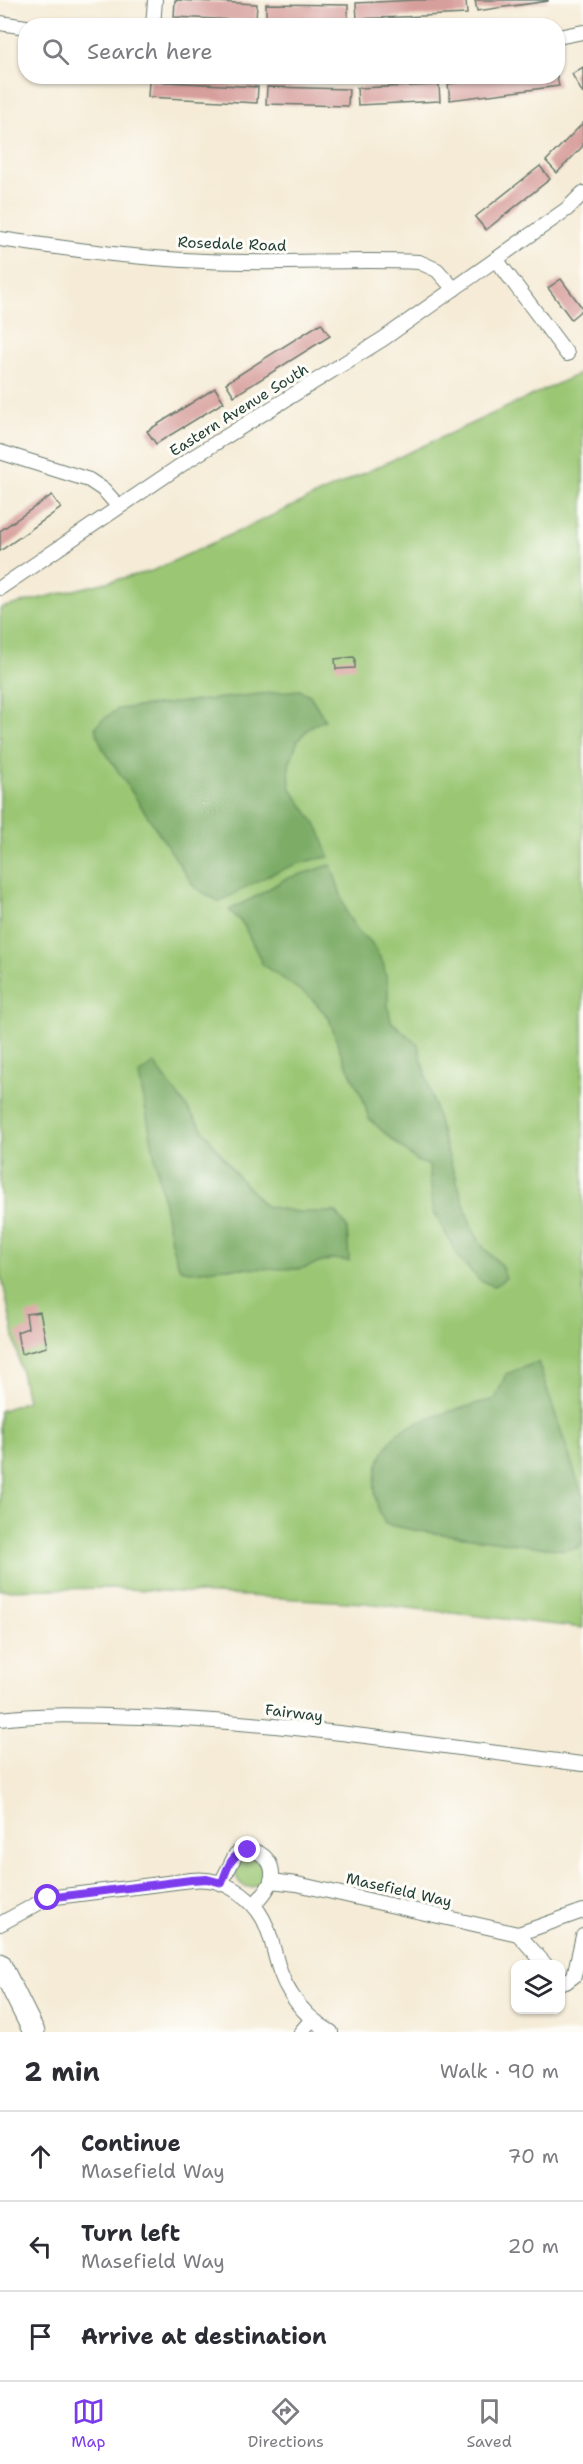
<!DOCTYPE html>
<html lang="en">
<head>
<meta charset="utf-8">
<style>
	body { margin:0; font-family:"Shantell Sans",sans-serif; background:#f7f7f7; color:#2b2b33 }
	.controls { position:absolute; right:18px; bottom:18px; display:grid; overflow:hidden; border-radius:12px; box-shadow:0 2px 4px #0004 }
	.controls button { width:54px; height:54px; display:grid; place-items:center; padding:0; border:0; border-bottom:2px solid #e1e1e2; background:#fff; color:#2b2b33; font:30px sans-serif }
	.stop { position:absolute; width:18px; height:18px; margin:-14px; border:4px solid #7c3aed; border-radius:50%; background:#fff }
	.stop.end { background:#7c3aed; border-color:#fff; box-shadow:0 2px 6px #0008 }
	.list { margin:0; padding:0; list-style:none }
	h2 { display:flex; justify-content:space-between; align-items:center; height:78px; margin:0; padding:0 24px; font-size:26px }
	h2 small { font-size:20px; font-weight:400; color:#7c7c81 }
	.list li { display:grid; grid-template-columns:39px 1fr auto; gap:18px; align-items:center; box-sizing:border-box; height:90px; padding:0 24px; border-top:2px solid #e1e1e2 }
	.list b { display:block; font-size:22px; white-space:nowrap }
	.list p { margin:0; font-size:20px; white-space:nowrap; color:#7c7c81 }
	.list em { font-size:20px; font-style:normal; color:#7c7c81 }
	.icon { flex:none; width:33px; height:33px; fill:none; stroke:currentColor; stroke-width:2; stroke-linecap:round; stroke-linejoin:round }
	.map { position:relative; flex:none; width:583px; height:2032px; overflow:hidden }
	.search { position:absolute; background:#fff; box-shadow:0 2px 4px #0004; left:18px; right:18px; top:18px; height:66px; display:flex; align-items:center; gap:15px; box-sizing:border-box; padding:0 21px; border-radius:24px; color:#7c7c81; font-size:22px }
	.sheet { height:348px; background:#fff }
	nav { display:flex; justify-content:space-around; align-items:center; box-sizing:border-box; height:84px; border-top:2px solid #e1e1e2; background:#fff; font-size:16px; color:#7c7c81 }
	nav a { display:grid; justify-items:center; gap:3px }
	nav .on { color:#7c3aed }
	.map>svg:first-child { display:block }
	.green { fill:#9bc774; stroke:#5d8254; stroke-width:1.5 }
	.forest { fill:#7cac66; stroke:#4e744d; stroke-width:1.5 }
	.building { fill:#d79f9c }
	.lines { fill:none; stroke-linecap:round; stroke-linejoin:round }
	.street-casing { stroke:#6a7a6d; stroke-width:16 }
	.primary-casing { stroke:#6a7a6d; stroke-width:23 }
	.street { stroke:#fff; stroke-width:14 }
	.primary { stroke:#fff; stroke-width:21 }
	.route { stroke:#7c3aed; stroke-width:8 }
	.labels { text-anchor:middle; stroke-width:6; stroke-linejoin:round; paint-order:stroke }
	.street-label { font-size:15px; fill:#1f3d34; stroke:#fdfcf7 }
</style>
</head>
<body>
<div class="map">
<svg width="583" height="2032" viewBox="0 0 583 2032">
	<rect width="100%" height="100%" fill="#fdfcf7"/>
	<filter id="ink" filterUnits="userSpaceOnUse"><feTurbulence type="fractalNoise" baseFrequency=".0167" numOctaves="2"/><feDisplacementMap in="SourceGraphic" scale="12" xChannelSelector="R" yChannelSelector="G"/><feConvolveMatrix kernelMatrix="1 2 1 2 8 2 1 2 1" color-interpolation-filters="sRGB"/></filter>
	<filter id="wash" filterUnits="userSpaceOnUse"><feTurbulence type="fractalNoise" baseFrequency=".008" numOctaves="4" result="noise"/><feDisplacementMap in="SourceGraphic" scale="24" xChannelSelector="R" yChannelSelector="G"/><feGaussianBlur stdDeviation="1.35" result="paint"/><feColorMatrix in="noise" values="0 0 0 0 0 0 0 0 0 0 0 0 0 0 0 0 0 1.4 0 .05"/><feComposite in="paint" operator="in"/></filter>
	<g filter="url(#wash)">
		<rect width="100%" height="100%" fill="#f5ebd6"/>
		<g class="green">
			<polygon points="583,372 583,1628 365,1603 110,1588 0,1590 0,1411 27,1401 0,1268 0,608 152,571"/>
			<circle cx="250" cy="1873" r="14"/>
		</g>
		<g class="forest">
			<path d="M299,690L310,695L325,720L311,726L298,740L289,765L290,787L319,829L329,857C289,862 254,882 220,902L195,888L102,747L95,728L102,720L118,709Z"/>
			<polygon points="331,865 348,916 360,934 371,942 383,963 388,985 388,1006 391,1021 418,1045 443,1139 472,1228 483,1247 501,1265 506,1278 495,1286 480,1281 459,1258 433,1210 429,1165 418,1162 369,1119 363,1099 340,1051 329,1018 311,998 263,965 243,924 229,910 257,896 285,879"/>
			<polygon points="154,1063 235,1173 265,1206 298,1212 336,1212 347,1227 349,1261 332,1259 300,1269 221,1268 195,1272 180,1269 172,1246 139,1075"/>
			<path d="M538,1362L583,1497V1541L578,1548L564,1550L418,1531L385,1524C370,1497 371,1467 390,1442C393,1439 396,1434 399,1432C421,1418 469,1406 495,1399L506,1374Z"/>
		</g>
		<g id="blocks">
			<g class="building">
				<polygon points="175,0 257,4 256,21 174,17"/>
				<polygon points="416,0 466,0 467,14 357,19 356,3"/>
				<polygon points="475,0 548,0 548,1 477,11"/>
				<polygon points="266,4 348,5 348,21 266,20"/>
				<polygon points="583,67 583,94 572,74"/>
				<polygon points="504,76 557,76 559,86 450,100 448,84"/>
				<polygon points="149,81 258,87 257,103 148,97"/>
				<polygon points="439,85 440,101 358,105 357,88"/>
				<polygon points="267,87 349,89 348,106 266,104"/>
				<polygon points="583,123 583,146 557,173 546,161"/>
				<polygon points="540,166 550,179 486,230 475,217"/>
				<polygon points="561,279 583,309 571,319 548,288"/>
				<polygon points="321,323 330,336 234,396 226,383"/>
				<polygon points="215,388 224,402 156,444 147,431"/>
				<polygon points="52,495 61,508 0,551 0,531"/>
				<polygon points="353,657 355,658 355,668 336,669 335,659"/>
				<polygon points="40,1312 47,1347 21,1354 17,1332 28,1328 26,1314"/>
			</g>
		</g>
	</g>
	<g filter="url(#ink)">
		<use href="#blocks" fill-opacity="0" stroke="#6a7a6d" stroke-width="1.5"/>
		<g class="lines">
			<g class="street-casing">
				<g id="street">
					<polyline points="0,23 26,27"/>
					<polyline points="153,26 155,0"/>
					<polyline points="558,37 583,32"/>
					<path d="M0,239C81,251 163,262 245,262C303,263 361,259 419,262L437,270L454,289"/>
					<polyline points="496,259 567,354"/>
					<polyline points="0,452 89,480 104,490 118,506"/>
					<polyline points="0,588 190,459 383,339 567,209 583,193"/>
					<path d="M0,1719C47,1713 94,1716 141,1717C288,1722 436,1746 583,1764"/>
					<polyline points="271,1881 297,1884 518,1934 583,1911"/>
					<path d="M221,1883L236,1854C255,1843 277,1860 271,1881C268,1891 260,1898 254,1905"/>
					<path d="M0,1924L48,1898L191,1880C207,1878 221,1881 235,1890C281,1919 266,1956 291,1994C301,2010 315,2023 331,2032"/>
					<polyline points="518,1934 545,1964"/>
					<polyline points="560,1979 566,1982 574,1976 583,1936"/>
					<polyline points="301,2032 312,2019"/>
				</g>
			</g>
			<g class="primary-casing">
				<polyline id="primary" points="0,1964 34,2032"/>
			</g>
			<use href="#street" class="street"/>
			<use href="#primary" class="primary"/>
		</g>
	</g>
	<g class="lines" filter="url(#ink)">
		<path class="route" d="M48,1898L191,1880L207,1879L222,1883C227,1868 231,1854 248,1850"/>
	</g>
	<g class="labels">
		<g class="street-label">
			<text transform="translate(232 244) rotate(2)" y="5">Rosedale Road</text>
			<text transform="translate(239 410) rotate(-32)" y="5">Eastern Avenue South</text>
			<text transform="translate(294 1713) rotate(7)" y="5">Fairway</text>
			<text transform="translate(399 1890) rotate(13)" y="5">Masefield Way</text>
		</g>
	</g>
</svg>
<div class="controls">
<button><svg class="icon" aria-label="layers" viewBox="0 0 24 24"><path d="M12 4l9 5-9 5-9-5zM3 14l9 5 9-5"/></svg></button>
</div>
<div class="stop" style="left:48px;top:1898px"></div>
<div class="stop end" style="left:248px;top:1850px"></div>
<div class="search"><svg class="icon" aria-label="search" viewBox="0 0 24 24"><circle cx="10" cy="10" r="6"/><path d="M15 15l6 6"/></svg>Search here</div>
</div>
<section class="sheet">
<h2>2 min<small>Walk · 90 m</small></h2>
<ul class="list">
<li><svg class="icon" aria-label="ahead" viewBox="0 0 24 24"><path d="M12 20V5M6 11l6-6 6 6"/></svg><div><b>Continue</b><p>Masefield Way</p></div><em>70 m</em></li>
<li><svg class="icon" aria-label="left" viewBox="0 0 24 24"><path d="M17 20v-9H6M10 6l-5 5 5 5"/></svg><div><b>Turn left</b><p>Masefield Way</p></div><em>20 m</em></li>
<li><svg class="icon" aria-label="arrive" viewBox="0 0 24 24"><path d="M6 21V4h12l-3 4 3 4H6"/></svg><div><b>Arrive at destination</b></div></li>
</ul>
</section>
<nav>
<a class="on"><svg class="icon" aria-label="map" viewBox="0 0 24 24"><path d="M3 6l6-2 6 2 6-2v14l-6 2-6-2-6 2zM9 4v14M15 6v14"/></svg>Map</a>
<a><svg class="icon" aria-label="directions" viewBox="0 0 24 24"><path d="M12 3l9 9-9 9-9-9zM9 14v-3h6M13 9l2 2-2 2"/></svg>Directions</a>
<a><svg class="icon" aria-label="saved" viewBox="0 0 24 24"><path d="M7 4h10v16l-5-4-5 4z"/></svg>Saved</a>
</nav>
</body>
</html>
